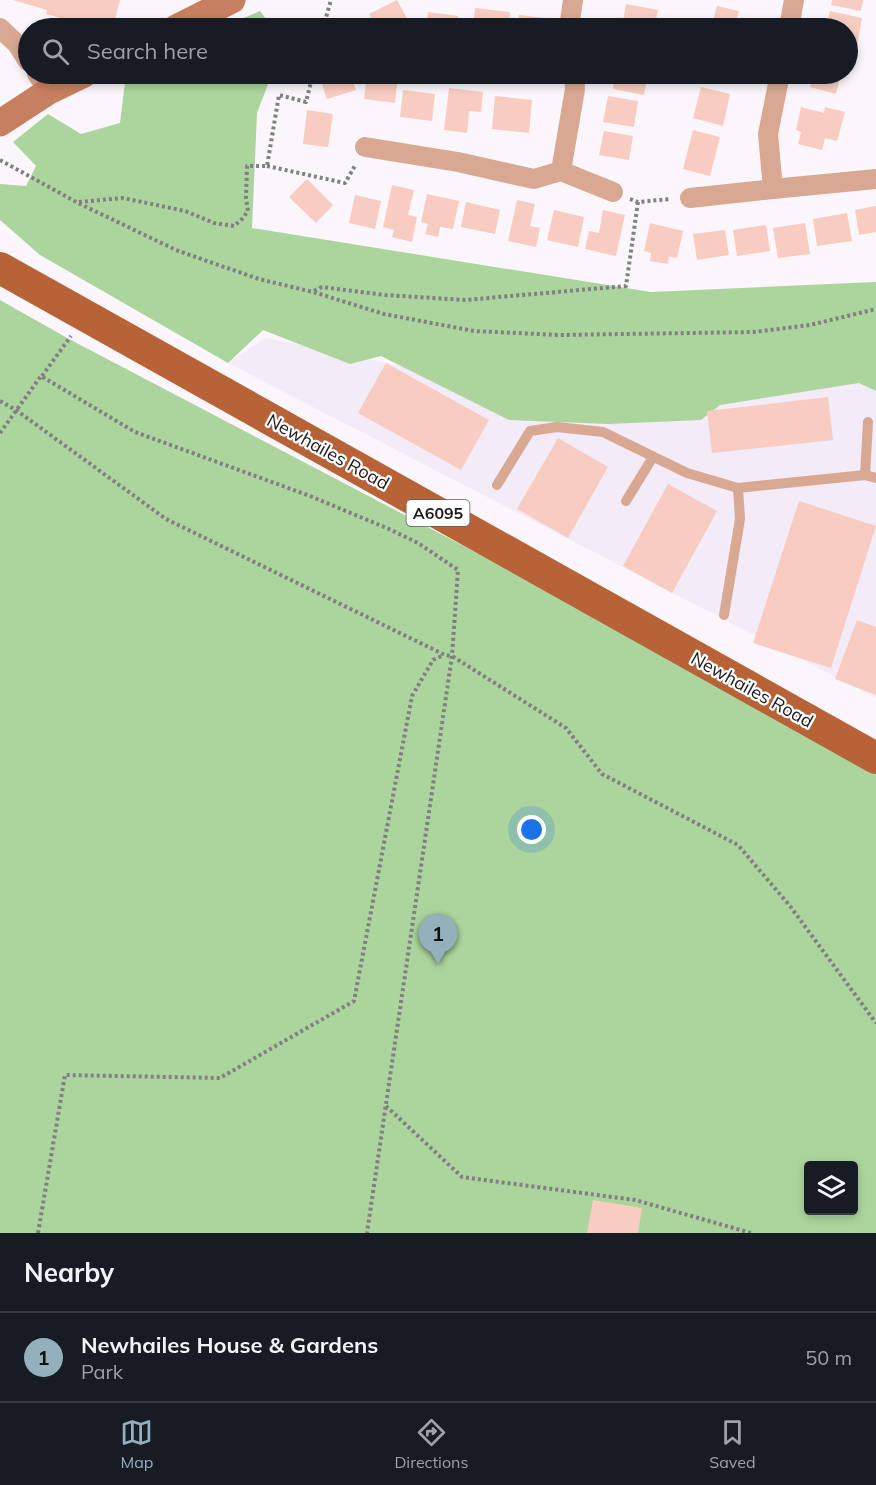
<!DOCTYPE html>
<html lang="en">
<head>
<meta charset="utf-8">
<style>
	body { margin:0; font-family:Mulish,sans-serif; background:#242831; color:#f1f3f6 }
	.controls { position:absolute; right:18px; bottom:18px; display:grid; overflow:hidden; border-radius:6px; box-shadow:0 3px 9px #0003 }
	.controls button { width:54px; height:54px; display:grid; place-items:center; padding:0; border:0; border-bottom:2px solid #363941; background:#171b24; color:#f1f3f6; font:30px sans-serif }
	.you { position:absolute; left:532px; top:830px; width:21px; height:21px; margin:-15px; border:4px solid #fff; border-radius:50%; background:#1a73e8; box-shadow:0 0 0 9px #1a73e833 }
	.badge { display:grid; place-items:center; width:39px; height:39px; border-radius:50%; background:#93b0bc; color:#111; font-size:20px; font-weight:700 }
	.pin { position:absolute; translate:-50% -50px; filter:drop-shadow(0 2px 3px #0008) }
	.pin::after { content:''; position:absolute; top:32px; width:21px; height:18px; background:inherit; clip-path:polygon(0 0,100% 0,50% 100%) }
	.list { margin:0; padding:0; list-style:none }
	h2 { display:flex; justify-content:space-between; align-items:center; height:78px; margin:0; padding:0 24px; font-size:26px }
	h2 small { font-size:20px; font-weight:400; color:#9ea1a6 }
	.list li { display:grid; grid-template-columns:39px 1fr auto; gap:18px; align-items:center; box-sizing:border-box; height:90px; padding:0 24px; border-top:2px solid #363941 }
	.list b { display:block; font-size:22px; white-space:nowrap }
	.list p { margin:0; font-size:20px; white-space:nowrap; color:#9ea1a6 }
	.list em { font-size:20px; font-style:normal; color:#9ea1a6 }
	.icon { flex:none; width:33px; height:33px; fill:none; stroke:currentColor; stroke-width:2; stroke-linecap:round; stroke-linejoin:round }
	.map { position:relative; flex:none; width:876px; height:1233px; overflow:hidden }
	.search { position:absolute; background:#171b24; box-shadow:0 3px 9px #0003; left:18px; right:18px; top:18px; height:66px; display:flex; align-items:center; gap:15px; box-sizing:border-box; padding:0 21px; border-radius:33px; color:#9ea1a6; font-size:22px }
	.sheet { height:168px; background:#171b24 }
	nav { display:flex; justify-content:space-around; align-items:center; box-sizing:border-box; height:84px; border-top:2px solid #363941; background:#171b24; font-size:16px; color:#9ea1a6 }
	nav a { display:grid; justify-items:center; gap:3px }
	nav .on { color:#93b0bc }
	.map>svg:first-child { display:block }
	.built { fill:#f3ebf7 }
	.green { fill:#acd49d; fill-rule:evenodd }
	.building { fill:#f8ccc1 }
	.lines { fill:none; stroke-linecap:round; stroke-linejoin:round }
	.path { stroke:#827f83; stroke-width:4; stroke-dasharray:3 3; stroke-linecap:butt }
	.lane { stroke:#d9a892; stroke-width:10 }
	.street { stroke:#d9a892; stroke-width:20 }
	.secondary { stroke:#c7805f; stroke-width:27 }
	.primary { stroke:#b86237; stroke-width:32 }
	.labels { text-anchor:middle; stroke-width:4.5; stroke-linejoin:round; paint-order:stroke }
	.shield { fill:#fff; stroke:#5f5e5f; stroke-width:1.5 }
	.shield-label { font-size:16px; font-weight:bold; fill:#1a191b }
	.street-label { font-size:18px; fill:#1a191b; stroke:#fff }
</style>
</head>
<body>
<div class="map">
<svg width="876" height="1233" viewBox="0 0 876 1233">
	<rect width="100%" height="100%" fill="#faf6fb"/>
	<polygon class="built" points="265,338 553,397 876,367 876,698 228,363"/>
	<g class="green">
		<polygon points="260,11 273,28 221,28"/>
		<polygon points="126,74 272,74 257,113 252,228 651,292 876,282 876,391 859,383 720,405 701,420 608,424 509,420 381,356 350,364 263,330 228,363 40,255 0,220 0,184 26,186 36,166 13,142 48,114 81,134 120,123"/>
		<path d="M0,300L69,339L876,762V1233H0ZM808,1166H854V1210H808Z"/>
	</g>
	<g class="building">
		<polygon points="13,0 120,0 113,27 90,20 89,26 46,14 47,10"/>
		<polygon points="397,0 412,28 376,28 369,14"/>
		<polygon points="832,0 863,0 861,11 831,5"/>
		<polygon points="626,4 658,10 654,28 622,28"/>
		<polygon points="717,6 739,11 734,28 711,28"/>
		<polygon points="475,8 510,12 509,28 473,28"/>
		<polygon points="830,11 862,18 857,46 848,44 848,28 826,28"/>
		<polygon points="428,12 458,16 457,28 426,28"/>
		<polygon points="519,15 545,18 544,28 517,28"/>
		<polygon points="323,74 350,74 356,90 327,99 319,75"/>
		<polygon points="367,74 398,75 395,103 364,99"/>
		<polygon points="615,74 648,74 644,95 613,89"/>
		<polygon points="702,74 728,74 725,83 701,77"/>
		<polygon points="814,74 841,74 836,94 810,87"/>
		<polygon points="701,87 730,94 723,126 693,118"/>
		<polygon points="449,88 483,92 481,112 469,111 467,133 444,130"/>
		<polygon points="403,90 435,94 432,121 400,117"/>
		<polygon points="495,96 532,100 529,133 492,129"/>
		<polygon points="608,96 638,101 634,127 603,122"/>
		<polygon points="801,107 824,113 825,107 845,112 837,141 825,138 822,150 798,144 801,132 796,130"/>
		<polygon points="307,110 333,114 328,147 303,144"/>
		<polygon points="693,130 720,137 710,176 683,169"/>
		<polygon points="604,131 633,136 629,160 599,155"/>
		<polygon points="307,179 333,205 316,223 289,197"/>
		<polygon points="392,185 414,190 408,215 417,217 412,242 392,237 394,230 383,227"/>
		<polygon points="427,194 459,201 453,229 440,227 438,237 425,234 428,224 421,222"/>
		<polygon points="355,195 381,201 375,229 349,223"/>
		<polygon points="517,200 535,204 530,226 540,228 536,247 508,241"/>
		<polygon points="466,202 500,210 495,234 461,227"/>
		<polygon points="876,206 876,232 859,235 855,210"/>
		<polygon points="554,210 584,217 578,247 547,240"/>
		<polygon points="603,210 625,215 616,256 585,249 589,231 599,233"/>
		<polygon points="847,213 852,241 817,246 813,219"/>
		<polygon points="650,223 683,231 677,258 669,257 668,264 650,261 651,253 644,251"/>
		<polygon points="805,223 810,254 778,258 773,228"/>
		<polygon points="766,225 770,251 737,256 733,230"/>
		<polygon points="725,230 729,255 697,260 693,234"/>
		<polygon points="386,363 489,420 461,470 358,413"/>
		<polygon points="828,397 833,440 712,453 707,411"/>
		<polygon points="558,438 608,467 568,538 517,509"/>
		<polygon points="668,484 717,511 672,593 623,566"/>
		<polygon points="799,501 876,526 831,668 753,643"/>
		<polygon points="857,620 876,627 876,695 835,679"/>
		<polygon points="593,1200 642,1208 638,1233 587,1233"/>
	</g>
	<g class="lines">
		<g class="path">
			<polyline points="323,28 331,0"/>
			<polyline points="0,160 78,203 176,250 204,260 259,279 313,292 384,314 474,331 559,335 754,332 810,325 876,309"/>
			<polyline points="267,166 345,183 356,164"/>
			<polyline points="630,199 638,202 670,199"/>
			<polyline points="79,202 123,198 185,211 214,223 234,226 242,219 248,211 246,198 247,166 267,166 279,95 306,102 313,74"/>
			<polyline points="314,291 322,287 385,295 465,300 626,286 638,202"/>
			<polyline points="42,376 71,336"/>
			<polyline points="0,401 16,410 166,519 445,655 452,656 566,728 602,774 738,845 790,906 876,1023"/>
			<polyline points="0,433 41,376 135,432 310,496 389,529 418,543 458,570 452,656 367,1233"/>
			<polyline points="386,1106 462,1177 635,1200 751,1233"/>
			<polyline points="38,1233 65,1075 220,1078 354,1001 412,696 433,660 444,655"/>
		</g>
		<g class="lane">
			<polyline points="865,475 868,422"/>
			<polyline points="497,485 530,431 557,427 603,432 687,473 738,488 865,475 876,478"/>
			<polyline points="626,501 653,457"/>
			<polyline points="724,615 740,519 738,488"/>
		</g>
		<g class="street">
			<polyline points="0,28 17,44 28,61"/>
			<polyline points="569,28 573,0"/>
			<polyline points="789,28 794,0"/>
			<polyline points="37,74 49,91"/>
			<polyline points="780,74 768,134 773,189 876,179"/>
			<polyline points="365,147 458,162 534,179 561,171 575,89 574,74"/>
			<polyline points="561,171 613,192"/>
			<polyline points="690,198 773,189"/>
		</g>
		<g class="secondary">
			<polyline points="176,28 232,0"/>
			<polyline points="0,123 49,91 84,74"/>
		</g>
		<polyline class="primary" points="0,268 876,758"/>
	</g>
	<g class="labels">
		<rect class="shield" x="406.5" y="500" width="63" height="26" rx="4.5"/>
		<g class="shield-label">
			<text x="438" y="519">A6095</text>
		</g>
		<g class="street-label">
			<text transform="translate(328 452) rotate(29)" y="6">Newhailes Road</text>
			<text transform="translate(752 690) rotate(29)" y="6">Newhailes Road</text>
		</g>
	</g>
</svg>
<div class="controls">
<button><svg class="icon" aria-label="layers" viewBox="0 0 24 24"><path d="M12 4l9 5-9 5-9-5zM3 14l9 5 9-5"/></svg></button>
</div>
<div class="you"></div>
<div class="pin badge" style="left:438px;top:964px">1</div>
<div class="search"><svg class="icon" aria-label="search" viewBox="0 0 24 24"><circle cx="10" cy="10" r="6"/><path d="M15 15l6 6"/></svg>Search here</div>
</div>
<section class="sheet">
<h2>Nearby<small></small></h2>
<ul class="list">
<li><span class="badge">1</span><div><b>Newhailes House &amp; Gardens</b><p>Park</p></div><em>50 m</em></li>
</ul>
</section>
<nav>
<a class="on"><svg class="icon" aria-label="map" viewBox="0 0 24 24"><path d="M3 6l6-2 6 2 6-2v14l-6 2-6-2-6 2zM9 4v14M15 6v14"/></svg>Map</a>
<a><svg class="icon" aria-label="directions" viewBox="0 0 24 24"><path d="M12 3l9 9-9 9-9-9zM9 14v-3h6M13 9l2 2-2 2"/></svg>Directions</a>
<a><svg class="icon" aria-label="saved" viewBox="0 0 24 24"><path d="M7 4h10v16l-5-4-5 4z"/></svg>Saved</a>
</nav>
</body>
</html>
